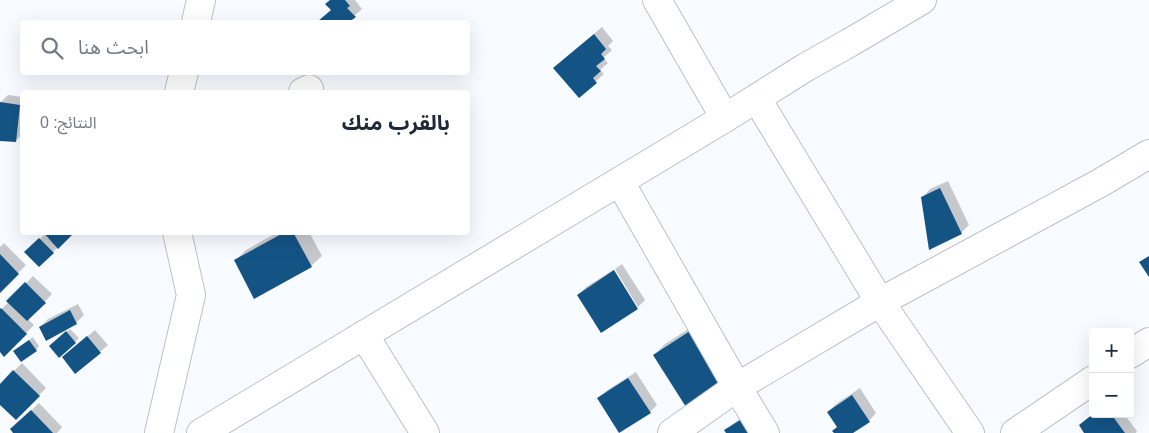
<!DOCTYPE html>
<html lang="ar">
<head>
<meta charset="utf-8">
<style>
	body { margin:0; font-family:Arial,"Noto Sans Arabic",sans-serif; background:#f2f2f3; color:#1f2937; direction:rtl }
	.controls { position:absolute; right:15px; bottom:15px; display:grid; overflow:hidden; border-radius:5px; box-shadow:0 5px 20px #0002 }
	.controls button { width:45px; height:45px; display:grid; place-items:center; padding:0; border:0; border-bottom:1px solid #e0e1e3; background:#fff; color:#1f2937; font:25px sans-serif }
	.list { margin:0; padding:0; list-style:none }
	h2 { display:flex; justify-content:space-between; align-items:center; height:65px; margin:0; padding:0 20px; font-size:21px }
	h2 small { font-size:16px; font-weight:400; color:#747a83 }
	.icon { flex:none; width:28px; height:28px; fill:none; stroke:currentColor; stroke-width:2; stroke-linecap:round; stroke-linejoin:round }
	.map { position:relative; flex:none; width:1149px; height:433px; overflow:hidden; direction:ltr }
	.search { position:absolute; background:#fff; box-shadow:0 5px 20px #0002; left:20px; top:20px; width:450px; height:55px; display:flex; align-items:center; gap:12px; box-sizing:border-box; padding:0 18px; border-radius:5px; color:#747a83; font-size:19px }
	.panel { position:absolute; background:#fff; box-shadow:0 5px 20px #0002; left:20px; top:90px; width:450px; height:145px; border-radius:5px; direction:rtl }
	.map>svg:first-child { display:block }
	.shadow { fill:#0003 }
	.building { fill:#145485 }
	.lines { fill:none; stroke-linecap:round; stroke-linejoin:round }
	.minor-casing { stroke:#bec1c4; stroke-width:30 }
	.major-casing { stroke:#bec1c4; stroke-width:30 }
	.minor { stroke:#fff; stroke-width:28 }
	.major { stroke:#fff; stroke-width:28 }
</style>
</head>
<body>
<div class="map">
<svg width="1149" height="433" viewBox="0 0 1149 433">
	<rect width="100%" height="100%" fill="#f8fbff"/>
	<g class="shadow">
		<polygon points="331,0 355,0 362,9 347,22 318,22 332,10"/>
		<polygon points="602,27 613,41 608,46 612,50 603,58 608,63 600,70 604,74 579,96 563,60"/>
		<polygon points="8,95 22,97 22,134 16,141 0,139 0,103"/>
		<polygon points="948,181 969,225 961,233 923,197 930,189"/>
		<polygon points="73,232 39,266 26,252 45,234"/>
		<polygon points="278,232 309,232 322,256 311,266 235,261 246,250"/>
		<polygon points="4,243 26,265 0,291 0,247"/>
		<polygon points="622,264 645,300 638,307 615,269"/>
		<polygon points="613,270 636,308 637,308 601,331 578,295 586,287"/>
		<polygon points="33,276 52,294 28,319 34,325 4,355 0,351 0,311"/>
		<polygon points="78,304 84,315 76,323 40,327 48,319"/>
		<polygon points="701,321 687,405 654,355 665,344"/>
		<polygon points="70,329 79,338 75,342 54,343"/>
		<polygon points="95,330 108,345 100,352 71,350"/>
		<polygon points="33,337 39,346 36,350 14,351"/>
		<polygon points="22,363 46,388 16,419 0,403 0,385"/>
		<polygon points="636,372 657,405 650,412 599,399 606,391"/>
		<polygon points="860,388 876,413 869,421 850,433 835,433 838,427 828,412 836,404"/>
		<polygon points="39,403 62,427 57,433 15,433 12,429"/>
		<polygon points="750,412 728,433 726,430 734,423"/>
		<polygon points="1093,414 1124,414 1137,431 1136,433 1086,433 1080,425"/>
	</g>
	<g class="building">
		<polygon points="330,0 345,0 350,6 347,8 356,17 349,22 317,22 331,10 325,4"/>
		<polygon points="594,34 606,49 601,54 605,59 596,66 601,71 593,78 597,83 579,98 553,68"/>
		<polygon points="0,102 20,105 16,142 0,141"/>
		<polygon points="940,188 962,234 929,250 921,197"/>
		<polygon points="43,232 75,232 58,249"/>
		<polygon points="285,232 293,232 312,267 254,299 234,260"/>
		<polygon points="39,238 54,253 39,267 24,252"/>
		<polygon points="0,254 19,274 0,293"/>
		<polygon points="1149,256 1149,277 1139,262"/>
		<polygon points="614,270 638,309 601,333 577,295"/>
		<polygon points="25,282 46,303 27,321 6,301"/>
		<polygon points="1,308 27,334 4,357 0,352 0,309"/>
		<polygon points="70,310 77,324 46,341 39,327"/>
		<polygon points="66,331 76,343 59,358 49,346"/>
		<polygon points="690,331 723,382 686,407 653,355"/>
		<polygon points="87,336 101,353 75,374 62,357"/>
		<polygon points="29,340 37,351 21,362 13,351"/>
		<polygon points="13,370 40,396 16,420 0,405 0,384"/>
		<polygon points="628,378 651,413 619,433 597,398"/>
		<polygon points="852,395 870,422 853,433 834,433 832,431 837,427 827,412"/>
		<polygon points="31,410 53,433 13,433 10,429"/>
		<polygon points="1093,414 1111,414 1125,433 1084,433 1079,425"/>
		<polygon points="742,419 751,433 726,433 724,430"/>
	</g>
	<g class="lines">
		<g class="minor-casing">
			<g id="minor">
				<polyline points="657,0 725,118"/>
				<polyline points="196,22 201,0"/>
				<polyline points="179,92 184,72"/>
				<polyline points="303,92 309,89"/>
				<polyline points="757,99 880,302 970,433"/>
				<polyline points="620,182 740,392 765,433"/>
				<polyline points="364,335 425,433"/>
				<polyline points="1130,354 1149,342"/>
				<polyline points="159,433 191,295 177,232"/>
				<polyline points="672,433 737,387 880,302 1100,183 1149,154"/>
				<polyline points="1015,433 1093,380"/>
			</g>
		</g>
		<g class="major-casing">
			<polyline id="major" points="201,433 725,118 806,67 849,43 922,0"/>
		</g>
		<use href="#minor" class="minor"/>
		<use href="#major" class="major"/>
	</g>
</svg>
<div class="controls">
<button>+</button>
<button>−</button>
</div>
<div class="search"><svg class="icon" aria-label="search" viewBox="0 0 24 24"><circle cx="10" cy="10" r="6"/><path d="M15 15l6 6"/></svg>ابحث هنا</div>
<section class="panel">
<h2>بالقرب منك<small>النتائج: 0</small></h2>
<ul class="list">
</ul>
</section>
</div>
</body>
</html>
